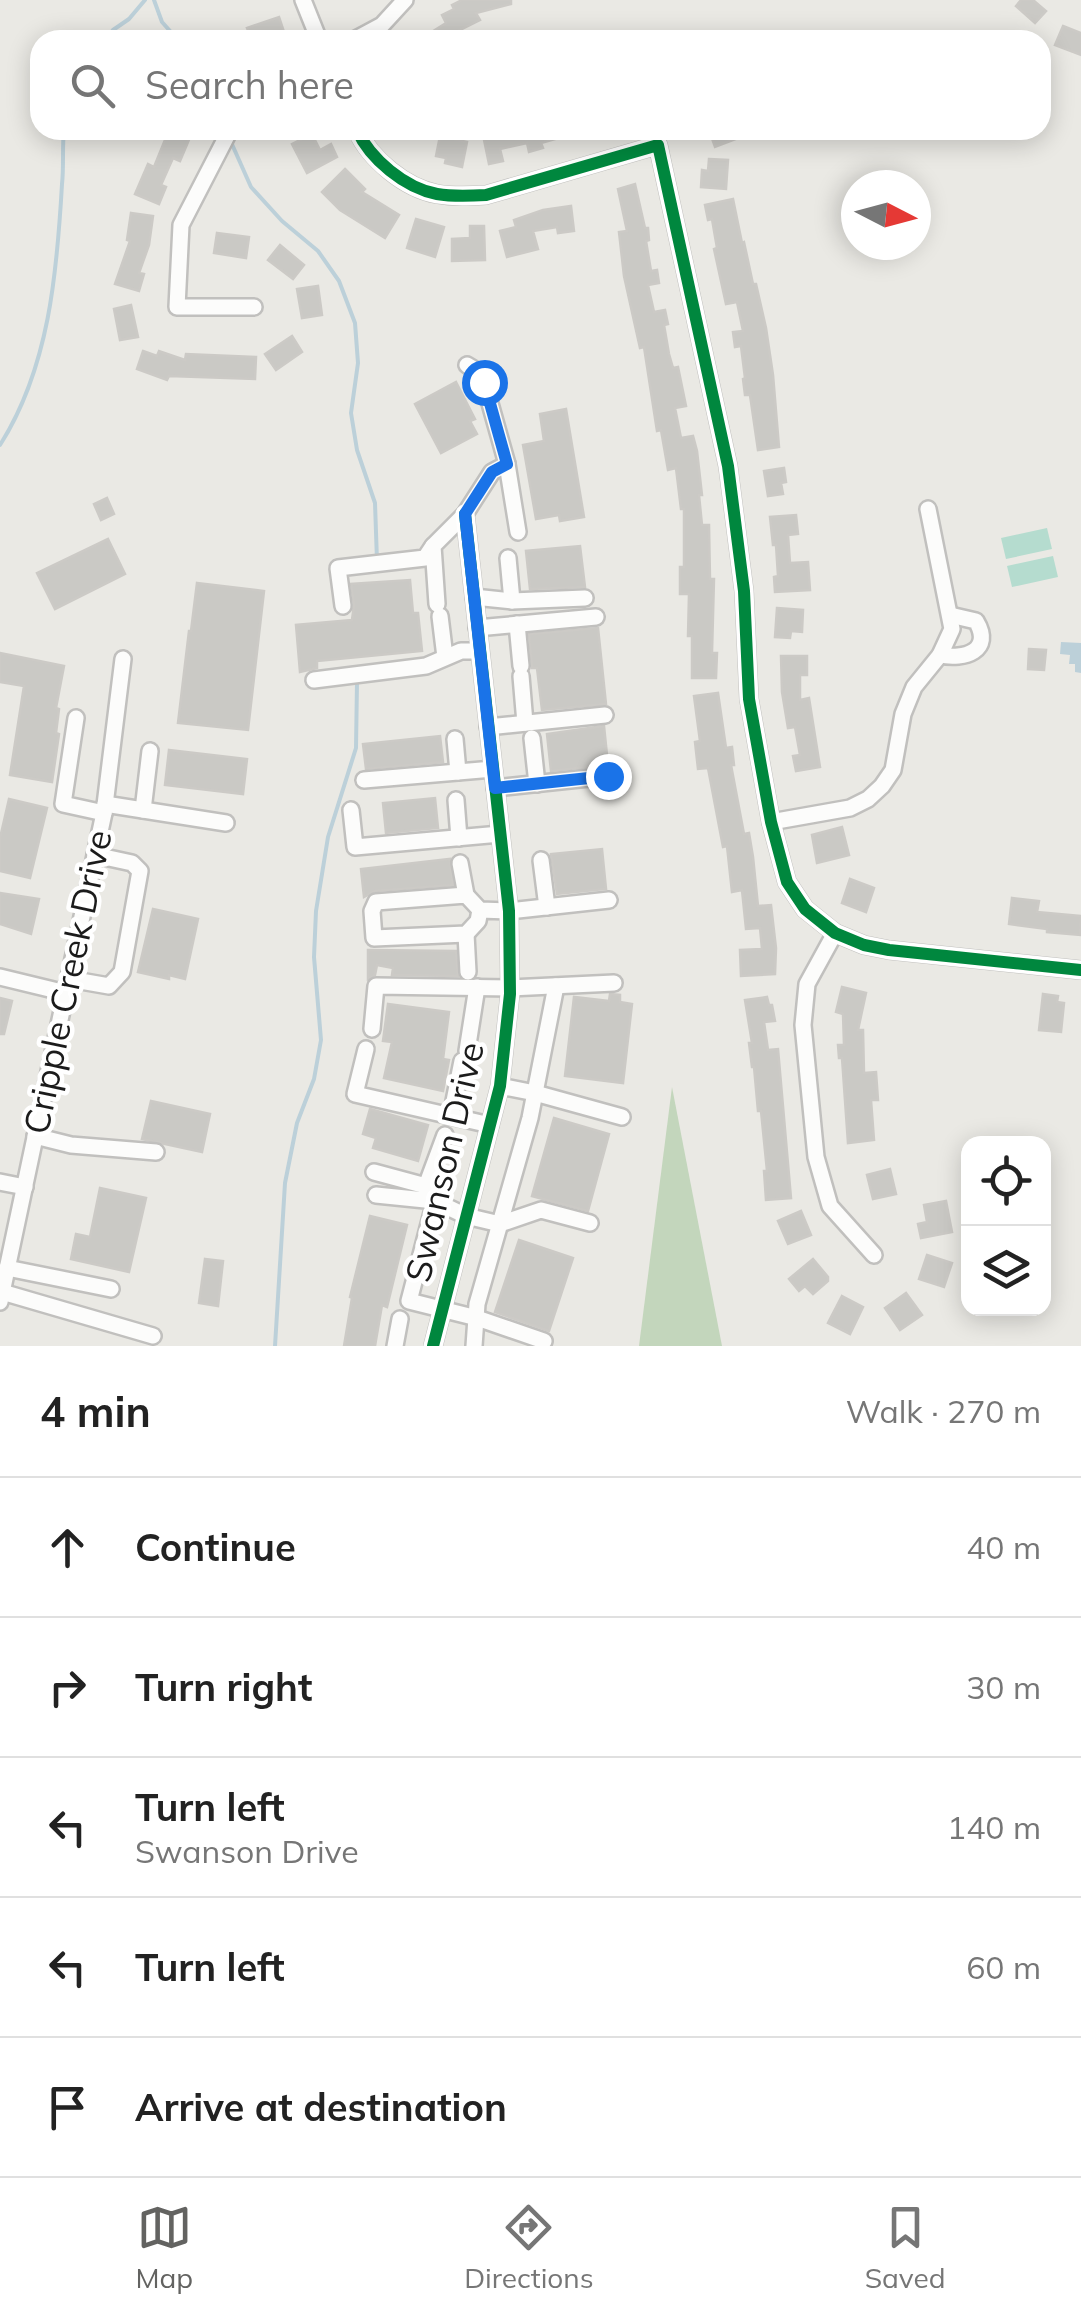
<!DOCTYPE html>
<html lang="en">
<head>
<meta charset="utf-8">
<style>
	body { margin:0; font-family:Mulish,sans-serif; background:#f2f2f2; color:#222 }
	.controls { position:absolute; right:30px; bottom:30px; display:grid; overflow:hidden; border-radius:20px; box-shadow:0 5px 25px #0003 }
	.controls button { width:90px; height:90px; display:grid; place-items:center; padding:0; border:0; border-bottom:2px solid #e0e0e0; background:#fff; color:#222; font:50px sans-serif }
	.compass { position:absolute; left:841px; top:170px; width:90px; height:90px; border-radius:50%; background:#fff; box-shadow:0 5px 25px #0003; rotate:96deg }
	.stop { position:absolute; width:30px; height:30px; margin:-22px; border:8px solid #1a73e8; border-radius:50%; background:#fff }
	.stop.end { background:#1a73e8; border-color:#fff; box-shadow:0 2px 10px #0008 }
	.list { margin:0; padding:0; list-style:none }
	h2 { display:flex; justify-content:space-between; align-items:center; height:130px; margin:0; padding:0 40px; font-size:42px }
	h2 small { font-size:32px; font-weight:400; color:#767676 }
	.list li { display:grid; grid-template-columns:65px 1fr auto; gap:30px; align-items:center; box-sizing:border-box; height:140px; padding:0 40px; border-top:2px solid #e0e0e0 }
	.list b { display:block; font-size:38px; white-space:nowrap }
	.list p { margin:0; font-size:32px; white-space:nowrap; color:#767676 }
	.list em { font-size:32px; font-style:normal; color:#767676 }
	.icon { flex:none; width:55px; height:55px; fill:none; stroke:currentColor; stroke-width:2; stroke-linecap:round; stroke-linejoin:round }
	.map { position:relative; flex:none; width:1081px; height:1346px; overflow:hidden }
	.search { position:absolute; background:#fff; box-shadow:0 5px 25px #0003; left:30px; right:30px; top:30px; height:110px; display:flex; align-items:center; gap:25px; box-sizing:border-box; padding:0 35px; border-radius:30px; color:#767676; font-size:38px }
	.sheet { height:830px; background:#fff }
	nav { display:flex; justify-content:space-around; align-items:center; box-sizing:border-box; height:140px; border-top:2px solid #e0e0e0; background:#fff; font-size:28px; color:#767676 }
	nav a { display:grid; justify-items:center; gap:5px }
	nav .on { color:#636361 }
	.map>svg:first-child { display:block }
	.forest { fill:#c3d6bc }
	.pitch { fill:#b5dccf }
	.water { fill:#bcd0d9 }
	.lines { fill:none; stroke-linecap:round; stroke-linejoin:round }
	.stream { stroke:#bcd0d9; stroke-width:4 }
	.building { fill:#cac9c5; stroke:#cccac6; stroke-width:2.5 }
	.minor-casing { stroke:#c1c0be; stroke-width:20 }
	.minor { stroke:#fcfcfb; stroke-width:15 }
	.cycleway-casing { stroke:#fff; stroke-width:19 }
	.cycleway { stroke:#00873e; stroke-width:12 }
	.route { stroke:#1a73e8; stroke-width:12 }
	.labels { text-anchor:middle; stroke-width:9; stroke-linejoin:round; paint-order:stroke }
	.street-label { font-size:35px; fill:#1b1b1b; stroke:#fff }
</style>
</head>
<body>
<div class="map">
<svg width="1081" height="1346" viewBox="0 0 1081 1346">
	<rect width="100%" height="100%" fill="#eae9e4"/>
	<polygon class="forest" points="672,1087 722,1346 639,1346"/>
	<g class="pitch">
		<polygon points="1047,528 1052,549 1006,559 1001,538"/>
		<polygon points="1053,556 1058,577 1012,587 1007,566"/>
	</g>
	<polygon class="water" points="1061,642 1081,643 1081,673 1075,672 1075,664 1069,664 1070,655 1060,654"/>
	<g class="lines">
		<g class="stream">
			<polyline points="154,0 162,22 178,40"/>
			<polyline points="105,40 113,30 129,19 145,0"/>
			<polyline points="231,142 251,187 282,221 318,251 339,281 355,323 358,363 351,413 357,450 375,503 377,561"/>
			<path d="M0,445C49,368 57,273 62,184C64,166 62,148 64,130"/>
			<polyline points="275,1346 285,1183 297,1123 314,1079 321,1040 314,957 316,911 328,837 356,748 357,682"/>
		</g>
	</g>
	<g class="building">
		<polygon points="462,0 511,0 511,4 476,13 480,20 440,40 419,40 446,23 442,15 454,9 452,5"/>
		<polygon points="1021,0 1033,0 1046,11 1035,23 1016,6"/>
		<polygon points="279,17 285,35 271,40 252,40 247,28"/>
		<polygon points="1063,26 1081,33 1081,55 1055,45"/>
		<polygon points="169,130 180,130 191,135 180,161 173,158 161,185 166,187 159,204 135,194 148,164 154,167"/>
		<polygon points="482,130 576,130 576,133 541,143 543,148 529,152 527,143 500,149 503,161 489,164"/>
		<polygon points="709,130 757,130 757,131 715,147"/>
		<polygon points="312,134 320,150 331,144 337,157 307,173 292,144"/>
		<polygon points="440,136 467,142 462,167 445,163 446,158 436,156"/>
		<polygon points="709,159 728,160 726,189 701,187 702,170 708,171"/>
		<polygon points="345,169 365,189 362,192 399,215 385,238 340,210 322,192"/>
		<polygon points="635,184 645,228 648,228 649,240 646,241 651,271 657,270 659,283 648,285 654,312 665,310 668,324 664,325 669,354 673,368 678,367 686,406 675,408 681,438 693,436 697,451 702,495 699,495 702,525 709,525 710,579 714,579 712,653 717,653 716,678 692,678 692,636 688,636 689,594 680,594 680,567 684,567 684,509 681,509 676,468 668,470 661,430 657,431 644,347 640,348 624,276 619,232 627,231 618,189"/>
		<polygon points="733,199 742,243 744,242 753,284 756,284 766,328 773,375 779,447 758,450 750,395 745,395 743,379 745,378 741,346 735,347 733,332 743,331 737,302 726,304 714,249 717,248 712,219 708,220 705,205"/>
		<polygon points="571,206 574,231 558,233 557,227 533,231 538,249 507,257 500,231 516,227 514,220 543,210"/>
		<polygon points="131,213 153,216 149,245 139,273 144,274 139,291 115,284 130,241 127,240"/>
		<polygon points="416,219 444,227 435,257 407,248"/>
		<polygon points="470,226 484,226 485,260 452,261 452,239 470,238"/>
		<polygon points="217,233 249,237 246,258 214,253"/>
		<polygon points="280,245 304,265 293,279 268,260"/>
		<polygon points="318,286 322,315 302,318 297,289"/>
		<polygon points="131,305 138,337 120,340 114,309"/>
		<polygon points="292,336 302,352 276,370 265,354"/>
		<polygon points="143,351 157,356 159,351 185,360 186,354 256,357 255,379 169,376 167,380 137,369"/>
		<polygon points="456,382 475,419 470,421 477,434 441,453 415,404"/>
		<polygon points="566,409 584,517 560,521 559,515 536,519 523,445 544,441 540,414"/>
		<polygon points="784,468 786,482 781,483 783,494 768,496 764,471"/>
		<polygon points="107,498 114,514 101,520 94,504"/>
		<polygon points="796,515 798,534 788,535 790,563 808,562 810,590 775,592 774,577 778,576 776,545 773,545 770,517"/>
		<polygon points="108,539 125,574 55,609 37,573"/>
		<polygon points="580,546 585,587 530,589 526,551"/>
		<polygon points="410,580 413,613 418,613 422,651 317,661 317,668 300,672 296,625 352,620 354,605 351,584"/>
		<polygon points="197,583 264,591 248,730 178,723 189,631 191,631"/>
		<polygon points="777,608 803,610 802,632 791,631 790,638 775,637"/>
		<polygon points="598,628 606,704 542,710 537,668 532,668 529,634"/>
		<polygon points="1029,649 1046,650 1044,670 1028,669"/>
		<polygon points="0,653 64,666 56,708 59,709 56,733 59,734 52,782 10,775 24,686 0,682"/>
		<polygon points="781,656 807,656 807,675 800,675 800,700 809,698 820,767 796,771 793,756 800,755 795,727 788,728 782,692"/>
		<polygon points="718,693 726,748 732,747 734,765 731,765 744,834 749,833 753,857 758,906 771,905 776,948 775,974 741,976 740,950 762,949 760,928 746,929 742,890 732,892 727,846 723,847 708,768 698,769 695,742 700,741 694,696"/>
		<polygon points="604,726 608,765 551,771 547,734"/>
		<polygon points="440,736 443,762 366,769 363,744"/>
		<polygon points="169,750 247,759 243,794 165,785"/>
		<polygon points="435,798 438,828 386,833 383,803"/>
		<polygon points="9,799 47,808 30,878 0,871 0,838"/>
		<polygon points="842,827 849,855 817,863 812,835"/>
		<polygon points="602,849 606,889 557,894 551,854"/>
		<polygon points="450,859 453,885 375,891 364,897 361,869"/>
		<polygon points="850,879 874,888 866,912 842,903"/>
		<polygon points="0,893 39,899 31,934 0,924"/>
		<polygon points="1012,898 1039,901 1037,912 1081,916 1080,935 1047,932 1047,929 1009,924"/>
		<polygon points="153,909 198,919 185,979 169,975 169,979 138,972"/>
		<polygon points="368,950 456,951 458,976 392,975 393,968 377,965 375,975 368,979"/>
		<polygon points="842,987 866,993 858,1030 863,1030 864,1073 876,1072 878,1100 871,1100 874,1140 848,1143 842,1058 839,1058 838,1045 844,1045 843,1014 836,1012"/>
		<polygon points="610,994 620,995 620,1002 632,1004 623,1083 565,1076 574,997 609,1001"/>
		<polygon points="1043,994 1058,996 1057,1002 1064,1003 1061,1032 1039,1030"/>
		<polygon points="767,997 769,1005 772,1005 775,1021 764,1022 768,1050 778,1049 791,1198 766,1200 764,1171 767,1171 761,1111 758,1111 754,1067 752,1067 749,1043 752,1043 745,1000"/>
		<polygon points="0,998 12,1001 4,1034 0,1034"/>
		<polygon points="388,1004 449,1012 443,1059 449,1060 443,1091 384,1078 392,1042 383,1041"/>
		<polygon points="151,1101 210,1114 202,1152 142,1139"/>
		<polygon points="370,1109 428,1125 418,1161 373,1148 376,1138 363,1134"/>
		<polygon points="554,1118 609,1134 588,1211 532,1196"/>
		<polygon points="890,1169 896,1194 873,1199 867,1175"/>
		<polygon points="100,1188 146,1198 129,1272 71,1259 76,1234 90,1237"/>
		<polygon points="946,1201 952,1232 921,1238 918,1224 927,1222 924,1205"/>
		<polygon points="801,1211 811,1235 788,1244 778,1221"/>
		<polygon points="370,1216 407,1225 387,1307 382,1305 375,1346 344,1346 352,1298 350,1297"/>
		<polygon points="519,1240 573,1258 549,1331 495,1312"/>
		<polygon points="927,1255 952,1263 944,1287 919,1279"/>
		<polygon points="205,1259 223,1261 218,1306 199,1303"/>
		<polygon points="813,1259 828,1277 828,1281 813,1294 805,1286 799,1291 789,1279"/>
		<polygon points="906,1293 922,1315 900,1330 885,1308"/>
		<polygon points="842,1296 863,1307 850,1334 828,1323"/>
	</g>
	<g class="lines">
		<g class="minor-casing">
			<g id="minor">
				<polyline points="303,0 319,40"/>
				<polyline points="354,40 382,25 405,0"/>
				<polyline points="230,130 181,225 177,307 254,307"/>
				<path d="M357,130C370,159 405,188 437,194C454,197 470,196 486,195L658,145L728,466L744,591L749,699L771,822L787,882L805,909L835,933L864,945L889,950L1081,970"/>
				<polyline points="467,365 477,371 484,382 507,464"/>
				<polyline points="508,558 512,601"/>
				<polyline points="474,597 512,601 585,598"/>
				<polyline points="437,604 433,546 465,514 492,472 507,464 518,532"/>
				<polyline points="343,606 338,568 425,558 433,546"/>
				<polyline points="440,616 445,657"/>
				<polyline points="517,624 521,666"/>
				<polyline points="477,628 596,617"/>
				<path d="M940,655C964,660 994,651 976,621L950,615"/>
				<polyline points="521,676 525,723"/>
				<polyline points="314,680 426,666 461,651 480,651"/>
				<polyline points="76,718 63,804 104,813"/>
				<polyline points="488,727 605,715"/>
				<polyline points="532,738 537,784"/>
				<polyline points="455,739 458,772"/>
				<polyline points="364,780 493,769"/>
				<polyline points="495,788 608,776"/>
				<polyline points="456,800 459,838"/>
				<polyline points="105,804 226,823"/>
				<polyline points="143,810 150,751"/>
				<polyline points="351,810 355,847 500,834"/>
				<polyline points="771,822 850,808 868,799 882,786 893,770 903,714 914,687 940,655 952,629 928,509"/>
				<polyline points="541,860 547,907"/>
				<polyline points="460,863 466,895"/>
				<polyline points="480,910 466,895 376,902 372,911 374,938 466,934 478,921 480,910 509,911 609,900"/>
				<polyline points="835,933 807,984 803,1025 816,1157 830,1206 874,1255"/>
				<polyline points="466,934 468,972"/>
				<polyline points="0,977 66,993"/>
				<polyline points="69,979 109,986 122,972 140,871 132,863 95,855"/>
				<polyline points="372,1029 376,986 510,988 614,983"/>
				<polyline points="366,1049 355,1094 490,1125"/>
				<polyline points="467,1051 477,987"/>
				<polyline points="500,1086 535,1093 622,1117"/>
				<polyline points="451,1116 462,1061"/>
				<polyline points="35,1136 71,1145 156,1152"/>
				<polyline points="374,1172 426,1186 435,1201 466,1216 500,1224 541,1210 590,1223"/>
				<polyline points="0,1182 25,1187"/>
				<polyline points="426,1186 445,1135"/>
				<polyline points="376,1195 435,1201 409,1301 477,1318 544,1341"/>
				<polyline points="7,1268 111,1289"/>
				<polyline points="2,1292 153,1336"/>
				<polyline points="0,1302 104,813 123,659"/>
				<polyline points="395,1346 400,1319"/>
				<polyline points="433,1346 500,1086 510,994 509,911 465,514"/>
				<polyline points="474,1346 477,1304 530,1118 556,986"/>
			</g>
		</g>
		<use href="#minor" class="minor"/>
		<g class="cycleway-casing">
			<g id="cycleway">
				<path d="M357,130C370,159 405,188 437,194C454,197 470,196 486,195L658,145L728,466L744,591L749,699L771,822L787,882L805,909L835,933L864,945L889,950L1081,970"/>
				<polyline points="433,1346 500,1086 510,994 509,911 465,514"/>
			</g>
		</g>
		<use href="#cycleway" class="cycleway"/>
	</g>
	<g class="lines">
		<polyline class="route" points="484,382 507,464 492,472 465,514 495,788 608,776"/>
	</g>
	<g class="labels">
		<g class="street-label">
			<text transform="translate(68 982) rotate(-78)" y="12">Cripple Creek Drive</text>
			<text transform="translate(445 1162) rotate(-77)" y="12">Swanson Drive</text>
		</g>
	</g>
</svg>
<div class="controls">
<button><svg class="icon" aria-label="locate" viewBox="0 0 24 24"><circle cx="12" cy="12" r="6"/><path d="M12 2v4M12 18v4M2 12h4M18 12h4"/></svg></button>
<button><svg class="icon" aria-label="layers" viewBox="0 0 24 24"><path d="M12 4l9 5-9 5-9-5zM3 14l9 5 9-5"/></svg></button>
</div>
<svg class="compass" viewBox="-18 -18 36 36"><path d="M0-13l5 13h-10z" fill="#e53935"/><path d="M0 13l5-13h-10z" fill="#767676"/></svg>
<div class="stop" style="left:484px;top:382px"></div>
<div class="stop end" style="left:608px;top:776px"></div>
<div class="search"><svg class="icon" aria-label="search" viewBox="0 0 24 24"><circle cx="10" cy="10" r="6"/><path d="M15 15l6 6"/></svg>Search here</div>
</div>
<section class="sheet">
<h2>4 min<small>Walk · 270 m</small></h2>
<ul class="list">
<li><svg class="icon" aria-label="ahead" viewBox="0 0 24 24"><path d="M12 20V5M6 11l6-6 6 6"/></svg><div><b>Continue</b></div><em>40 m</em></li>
<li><svg class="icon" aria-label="right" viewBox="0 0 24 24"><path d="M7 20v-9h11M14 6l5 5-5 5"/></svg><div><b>Turn right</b></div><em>30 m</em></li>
<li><svg class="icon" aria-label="left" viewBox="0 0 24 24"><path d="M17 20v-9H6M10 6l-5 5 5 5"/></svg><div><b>Turn left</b><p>Swanson Drive</p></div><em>140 m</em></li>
<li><svg class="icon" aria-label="left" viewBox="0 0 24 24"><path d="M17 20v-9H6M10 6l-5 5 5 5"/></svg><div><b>Turn left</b></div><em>60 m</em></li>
<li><svg class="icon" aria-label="arrive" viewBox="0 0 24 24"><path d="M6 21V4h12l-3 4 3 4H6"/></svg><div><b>Arrive at destination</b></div></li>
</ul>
</section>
<nav>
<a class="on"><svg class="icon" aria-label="map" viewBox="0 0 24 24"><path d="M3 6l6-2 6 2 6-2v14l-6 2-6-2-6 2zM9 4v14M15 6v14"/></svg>Map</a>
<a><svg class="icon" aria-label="directions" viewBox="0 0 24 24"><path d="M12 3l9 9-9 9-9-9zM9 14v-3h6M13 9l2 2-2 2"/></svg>Directions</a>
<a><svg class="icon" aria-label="saved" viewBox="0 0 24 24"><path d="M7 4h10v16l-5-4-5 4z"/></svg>Saved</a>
</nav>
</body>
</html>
